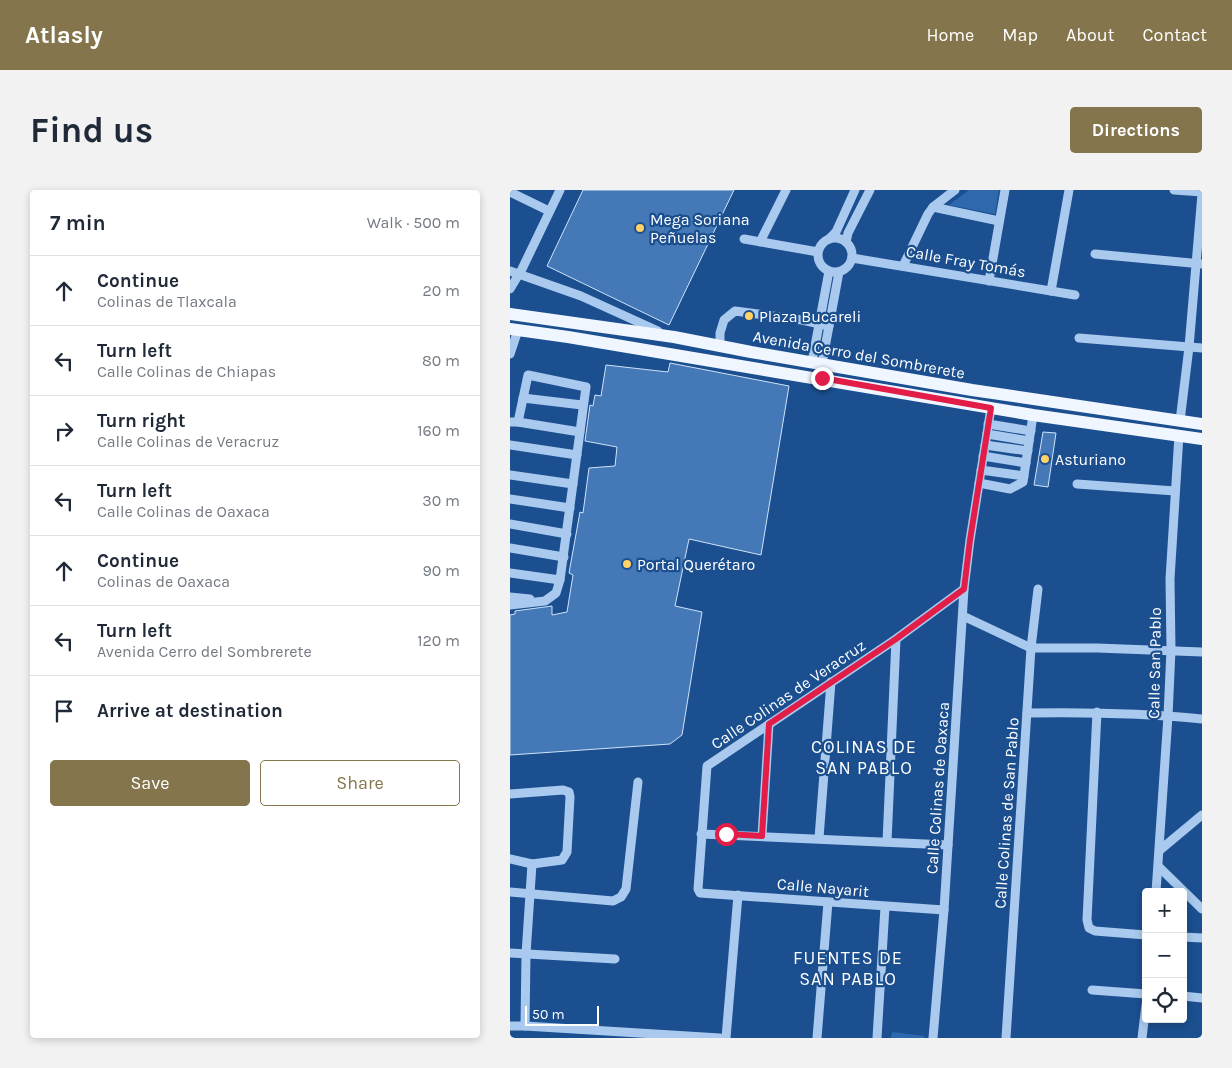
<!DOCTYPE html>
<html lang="en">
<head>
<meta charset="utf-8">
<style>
	body { margin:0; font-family:Karla,sans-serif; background:#f2f2f3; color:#1f2937 }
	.controls { position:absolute; right:15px; bottom:15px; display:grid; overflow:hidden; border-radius:5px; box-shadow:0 2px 8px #0003 }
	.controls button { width:45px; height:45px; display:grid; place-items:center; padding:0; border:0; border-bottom:1px solid #e0e1e3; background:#fff; color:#1f2937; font:25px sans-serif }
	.scale { position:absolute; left:15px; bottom:12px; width:74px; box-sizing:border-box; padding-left:5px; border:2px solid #fff; border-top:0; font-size:14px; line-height:18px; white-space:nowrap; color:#fff; -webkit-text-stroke:4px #1b4f8f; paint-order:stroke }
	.stop { position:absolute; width:15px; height:15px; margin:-11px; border:4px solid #e11d48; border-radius:50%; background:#fff }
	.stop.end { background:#e11d48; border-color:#fff; box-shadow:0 1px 5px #0008 }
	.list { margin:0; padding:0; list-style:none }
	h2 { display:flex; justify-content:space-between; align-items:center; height:65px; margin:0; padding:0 20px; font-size:21px }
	h2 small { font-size:16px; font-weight:400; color:#747a83 }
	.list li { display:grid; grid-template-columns:32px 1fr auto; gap:15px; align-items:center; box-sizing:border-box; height:70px; padding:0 20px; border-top:1px solid #e0e1e3 }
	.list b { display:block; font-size:19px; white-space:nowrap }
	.list p { margin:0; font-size:16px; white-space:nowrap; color:#747a83 }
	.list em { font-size:16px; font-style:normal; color:#747a83 }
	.actions { display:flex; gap:10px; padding:15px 20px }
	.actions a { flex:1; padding:11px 0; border:1px solid #84754c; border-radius:5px; text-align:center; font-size:18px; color:#84754c }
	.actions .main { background:#84754c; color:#fff }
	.icon { flex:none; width:28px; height:28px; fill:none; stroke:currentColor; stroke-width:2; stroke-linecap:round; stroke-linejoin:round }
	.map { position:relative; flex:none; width:692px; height:848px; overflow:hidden; border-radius:5px }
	header { display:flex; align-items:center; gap:30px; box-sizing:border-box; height:70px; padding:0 25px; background:#84754c; color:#fff }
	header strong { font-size:24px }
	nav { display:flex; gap:28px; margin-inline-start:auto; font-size:18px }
	.intro { display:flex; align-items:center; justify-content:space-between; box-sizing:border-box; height:120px; padding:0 30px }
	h1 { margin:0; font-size:35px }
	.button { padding:12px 22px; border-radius:5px; background:#84754c; color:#fff; font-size:18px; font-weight:700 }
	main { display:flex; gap:30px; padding:0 30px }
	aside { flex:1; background:#fff; border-radius:5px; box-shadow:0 2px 8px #0003 }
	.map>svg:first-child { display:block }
	.green { fill:#2e69ad }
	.building { fill:#4478b7; stroke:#cfe3fa }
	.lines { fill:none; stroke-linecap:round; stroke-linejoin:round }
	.minor { stroke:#a9c9ee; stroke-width:9 }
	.major { stroke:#f0f6ff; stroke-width:12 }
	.route { stroke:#e11d48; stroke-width:6 }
	.poi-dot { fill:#ffd166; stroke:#1b4f8f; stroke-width:2 }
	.labels { text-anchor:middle; stroke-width:4.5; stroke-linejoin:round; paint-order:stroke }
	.poi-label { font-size:16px; fill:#fff; stroke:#1b4f8f; text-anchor:start }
	.street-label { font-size:16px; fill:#fff; stroke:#1b4f8f }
	.neighbourhood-label { font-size:18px; letter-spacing:1px; fill:#fff; stroke:#1b4f8f }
</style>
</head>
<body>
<header>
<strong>Atlasly</strong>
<nav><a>Home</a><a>Map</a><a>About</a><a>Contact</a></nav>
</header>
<div class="intro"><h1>Find us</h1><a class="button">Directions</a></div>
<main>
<aside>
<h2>7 min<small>Walk · 500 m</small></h2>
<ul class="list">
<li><svg class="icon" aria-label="ahead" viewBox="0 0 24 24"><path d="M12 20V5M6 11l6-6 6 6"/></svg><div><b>Continue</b><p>Colinas de Tlaxcala</p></div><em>20 m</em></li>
<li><svg class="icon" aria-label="left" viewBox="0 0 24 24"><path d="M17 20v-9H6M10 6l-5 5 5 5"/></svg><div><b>Turn left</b><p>Calle Colinas de Chiapas</p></div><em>80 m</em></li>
<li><svg class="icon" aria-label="right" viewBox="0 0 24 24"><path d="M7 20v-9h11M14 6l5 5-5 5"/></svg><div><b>Turn right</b><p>Calle Colinas de Veracruz</p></div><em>160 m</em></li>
<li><svg class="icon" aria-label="left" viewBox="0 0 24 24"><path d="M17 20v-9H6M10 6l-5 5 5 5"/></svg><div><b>Turn left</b><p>Calle Colinas de Oaxaca</p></div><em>30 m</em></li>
<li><svg class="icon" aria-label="ahead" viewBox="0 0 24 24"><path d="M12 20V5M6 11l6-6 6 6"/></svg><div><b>Continue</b><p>Colinas de Oaxaca</p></div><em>90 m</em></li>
<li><svg class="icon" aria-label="left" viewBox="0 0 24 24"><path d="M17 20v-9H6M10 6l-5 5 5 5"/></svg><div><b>Turn left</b><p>Avenida Cerro del Sombrerete</p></div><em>120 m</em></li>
<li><svg class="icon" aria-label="arrive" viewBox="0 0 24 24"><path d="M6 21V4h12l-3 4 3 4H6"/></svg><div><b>Arrive at destination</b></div></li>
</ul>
<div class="actions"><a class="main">Save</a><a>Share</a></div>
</aside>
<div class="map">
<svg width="692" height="848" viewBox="0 0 692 848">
	<rect width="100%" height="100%" fill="#1b4f8f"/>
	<g class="green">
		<polygon points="459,0 489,0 485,24 439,15"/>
		<polygon points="382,842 415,846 414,848 381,848"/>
	</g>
	<g class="building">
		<polygon points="73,0 224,0 159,135 37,76"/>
		<polygon points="160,173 279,196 251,365 179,349 165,416 192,422 172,545 160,554 0,565 0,425 5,424 5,421 42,416 42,425 57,422 63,385 59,383 70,322 73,323 79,278 105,276 107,257 75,251 80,215 83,216 85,205 91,206 96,175 158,182"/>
		<polygon points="533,242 546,243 538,297 524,295"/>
	</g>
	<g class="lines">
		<g class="minor">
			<polyline points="664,0 692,2"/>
			<polyline points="0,2 39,21"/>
			<polyline points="423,17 489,31"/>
			<circle cx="325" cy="65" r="17"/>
			<polyline points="234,49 308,62"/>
			<polyline points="319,49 326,42 345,0"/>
			<polyline points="250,52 276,0"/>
			<polyline points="336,52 338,43 360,0"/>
			<polyline points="585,64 692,74"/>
			<polyline points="342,68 565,105"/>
			<polyline points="393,76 418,24 423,17 445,0"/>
			<polyline points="0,81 71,106 148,141"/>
			<polyline points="479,91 495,0"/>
			<polyline points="0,99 12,79 50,0"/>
			<polyline points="541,101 559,0"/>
			<polyline points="569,148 692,158"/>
			<polyline points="210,156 210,143 214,130 225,121 292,130 319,136"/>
			<polyline points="0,164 8,140"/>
			<polyline points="302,172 319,81"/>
			<polyline points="312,174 329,82"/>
			<polyline points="13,208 72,215"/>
			<polyline points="670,231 679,157 692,4"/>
			<polyline points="0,232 8,232 18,185 76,197 50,390 46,403 35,411 0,415"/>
			<polyline points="8,232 70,242"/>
			<polyline points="478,234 521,241"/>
			<polyline points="477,244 519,251"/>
			<polyline points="0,255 67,265"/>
			<polyline points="475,255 518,261"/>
			<polyline points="473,266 516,273"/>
			<polyline points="471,280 514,286"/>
			<polyline points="0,285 63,294"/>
			<polyline points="469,293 500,299 513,292 523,225"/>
			<polyline points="567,294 665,301"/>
			<polyline points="0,309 60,318"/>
			<polyline points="0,334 57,344"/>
			<polyline points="0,358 54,367"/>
			<polyline points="0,383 50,390"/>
			<polyline points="0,407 20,409"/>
			<polyline points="453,426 521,458 587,458 692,462"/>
			<polyline points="587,522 577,730 579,738 585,741 636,745"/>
			<path d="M517,523C576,522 634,523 692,529"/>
			<polyline points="0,604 53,600 59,602 60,607 57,662 52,670 22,674 0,669"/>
			<polyline points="191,644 438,655"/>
			<polyline points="252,646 259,534"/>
			<polyline points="309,648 321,492"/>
			<polyline points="377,652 386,449"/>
			<polyline points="650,660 692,625"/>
			<polyline points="649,677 692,719"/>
			<polyline points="0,702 103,711 111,707 116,699 128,592"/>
			<polyline points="646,702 658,526 661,460 660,389 669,245"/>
			<polyline points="434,720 190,703 188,699 197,576 386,449 454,399"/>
			<polyline points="673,747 692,748"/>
			<polyline points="0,763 105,769"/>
			<polyline points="582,800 636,804"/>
			<polyline points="673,806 692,808"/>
			<polyline points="0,836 15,836 210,848"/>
			<polyline points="15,836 16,764 22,674"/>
			<polyline points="216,848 228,705"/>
			<polyline points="307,848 318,712"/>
			<polyline points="367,848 375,717"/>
			<polyline points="423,848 434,720 454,399 460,350 481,218"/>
			<polyline points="496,848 521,458 528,399"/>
			<polyline points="632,848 636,815"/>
		</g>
		<g class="major">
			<polyline points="0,124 164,147 241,162 462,200 692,234"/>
			<polyline points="0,139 58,147 523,225 692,249"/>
		</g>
	</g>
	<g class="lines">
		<polyline class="route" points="216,644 252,646 259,534 386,449 454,399 460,350 481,218 312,188"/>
	</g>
	<g class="poi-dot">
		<circle cx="130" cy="38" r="5"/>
		<circle cx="239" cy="126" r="5"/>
		<circle cx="535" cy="269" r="5"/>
		<circle cx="117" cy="374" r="5"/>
	</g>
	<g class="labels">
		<g class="poi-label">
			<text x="140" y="35">Mega Soriana<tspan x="140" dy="18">Peñuelas</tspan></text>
			<text x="249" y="132">Plaza Bucareli</text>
			<text x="545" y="275">Asturiano</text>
			<text x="127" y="380">Portal Querétaro</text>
		</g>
		<g class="street-label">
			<text transform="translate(456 71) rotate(10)" y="6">Calle Fray Tomás</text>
			<text transform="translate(349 164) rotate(10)" y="6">Avenida Cerro del Sombrerete</text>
			<text transform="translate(644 473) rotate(-89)" y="6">Calle San Pablo</text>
			<text transform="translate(278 504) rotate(-34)" y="6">Calle Colinas de Veracruz</text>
			<text transform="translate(427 598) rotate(-86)" y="6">Calle Colinas de Oaxaca</text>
			<text transform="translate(496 623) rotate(-86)" y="6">Calle Colinas de San Pablo</text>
			<text transform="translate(313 697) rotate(5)" y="6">Calle Nayarit</text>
		</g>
		<g class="neighbourhood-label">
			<text x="354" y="563">COLINAS DE<tspan x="354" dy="21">SAN PABLO</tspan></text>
			<text x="338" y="774">FUENTES DE<tspan x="338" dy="21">SAN PABLO</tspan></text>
		</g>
	</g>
</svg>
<div class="controls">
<button>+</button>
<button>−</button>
<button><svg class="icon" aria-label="locate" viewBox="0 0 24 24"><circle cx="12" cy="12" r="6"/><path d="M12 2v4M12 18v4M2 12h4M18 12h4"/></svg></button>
</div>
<div class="scale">50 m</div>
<div class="stop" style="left:216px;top:644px"></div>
<div class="stop end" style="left:312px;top:188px"></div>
</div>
</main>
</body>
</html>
